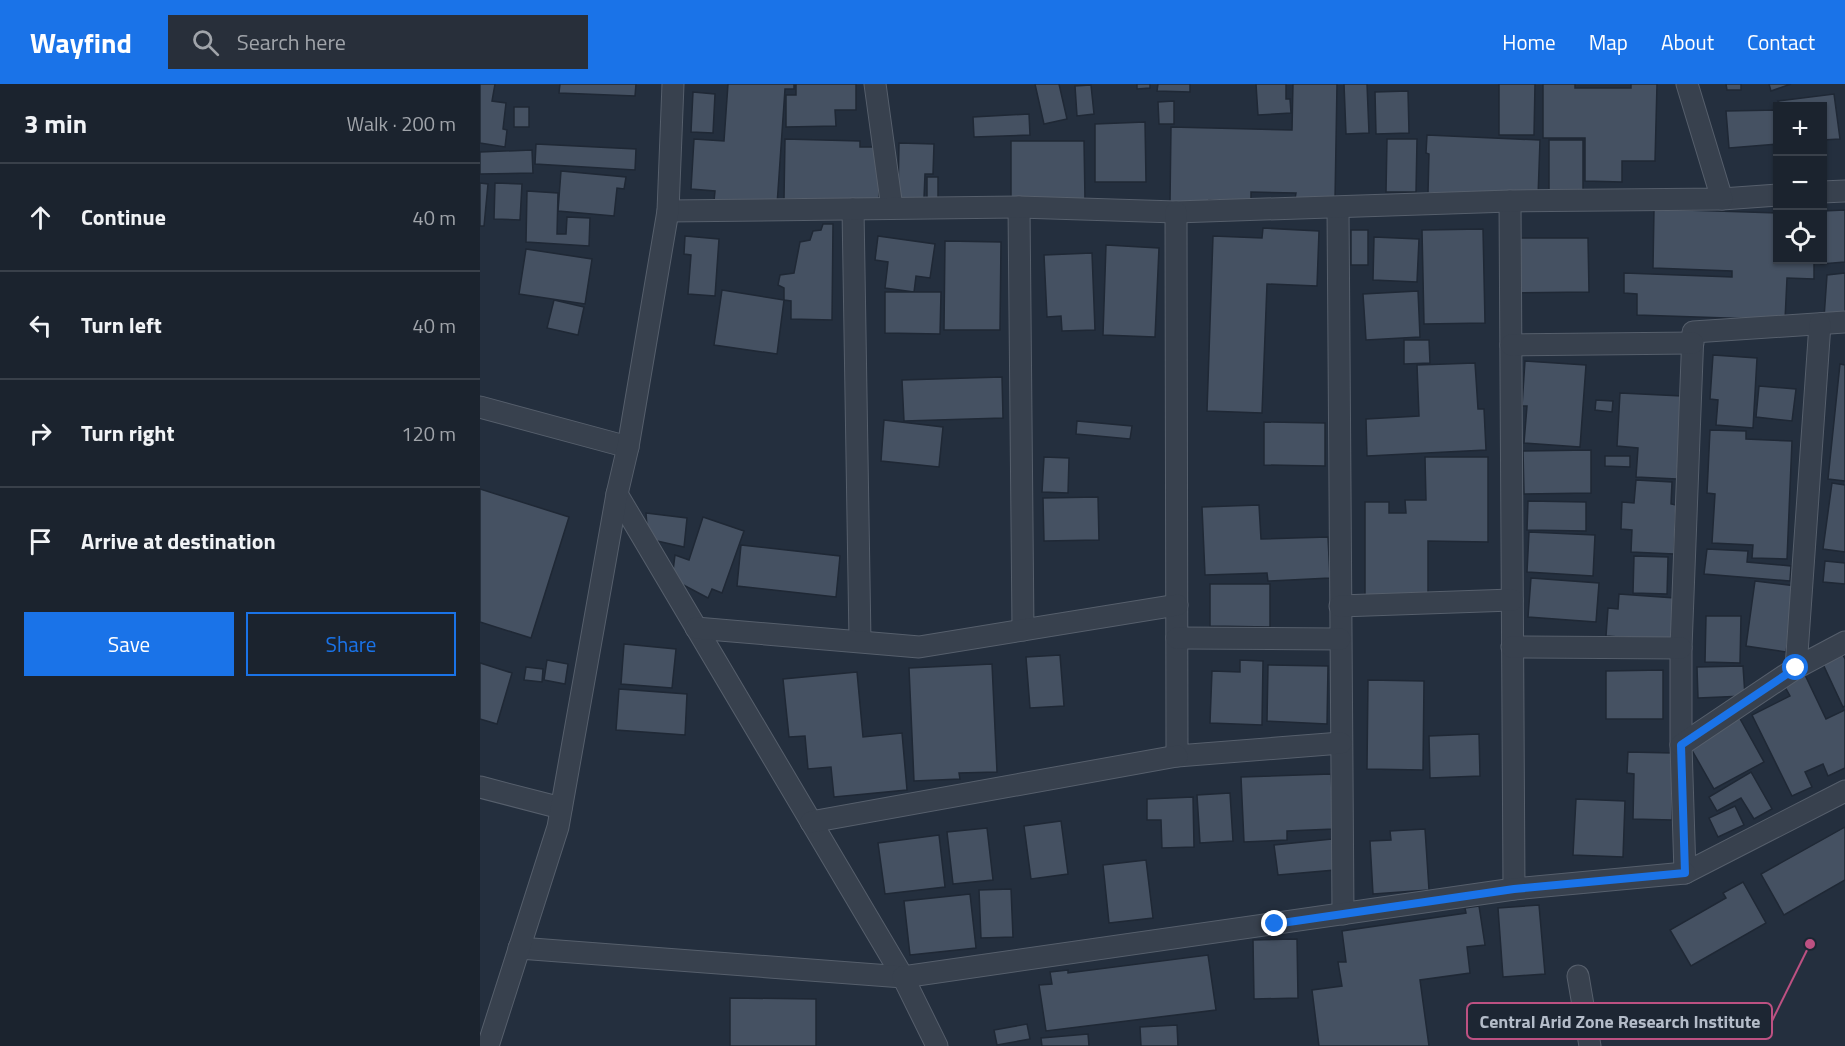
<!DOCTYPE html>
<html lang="en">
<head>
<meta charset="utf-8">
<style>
	body { margin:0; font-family:"Titillium Web",sans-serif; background:#282f3a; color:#f1f3f6 }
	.controls { position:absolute; right:18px; top:18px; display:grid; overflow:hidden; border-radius:0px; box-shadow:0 2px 4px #0004 }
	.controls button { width:54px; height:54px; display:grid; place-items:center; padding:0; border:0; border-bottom:2px solid #39404a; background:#1b232e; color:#f1f3f6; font:30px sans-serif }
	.stop { position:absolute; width:18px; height:18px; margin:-14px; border:4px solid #1a73e8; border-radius:50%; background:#fff }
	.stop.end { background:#1a73e8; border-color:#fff; box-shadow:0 2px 6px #0008 }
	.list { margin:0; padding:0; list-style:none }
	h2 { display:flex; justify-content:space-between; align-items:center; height:78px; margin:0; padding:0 24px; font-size:26px }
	h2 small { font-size:20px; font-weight:400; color:#a0a4aa }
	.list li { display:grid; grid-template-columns:39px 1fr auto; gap:18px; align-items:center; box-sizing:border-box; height:108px; padding:0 24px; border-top:2px solid #39404a }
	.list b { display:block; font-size:22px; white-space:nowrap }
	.list em { font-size:20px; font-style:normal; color:#a0a4aa }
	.actions { display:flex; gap:12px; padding:18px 24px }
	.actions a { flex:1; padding:14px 0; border:2px solid #1a73e8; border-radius:0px; text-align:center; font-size:21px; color:#1a73e8 }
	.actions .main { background:#1a73e8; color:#fff }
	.icon { flex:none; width:33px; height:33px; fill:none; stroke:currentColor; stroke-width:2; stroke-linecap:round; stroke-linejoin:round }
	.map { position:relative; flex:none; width:1365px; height:962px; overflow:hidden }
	header { display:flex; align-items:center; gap:36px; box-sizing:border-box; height:84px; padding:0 30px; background:#1a73e8; color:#fff }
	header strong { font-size:28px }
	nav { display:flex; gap:33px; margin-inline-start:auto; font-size:21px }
	.search { width:420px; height:54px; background:#282f3a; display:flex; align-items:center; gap:15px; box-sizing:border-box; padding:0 21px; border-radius:0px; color:#a0a4aa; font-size:22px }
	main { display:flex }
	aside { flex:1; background:#1b232e }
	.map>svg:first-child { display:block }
	.building { fill:#455162; stroke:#1f2835; stroke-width:1.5 }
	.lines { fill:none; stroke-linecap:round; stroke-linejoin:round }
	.street-casing { stroke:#565f6c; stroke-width:23 }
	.street { stroke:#38414e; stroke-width:21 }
	.route { stroke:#1a73e8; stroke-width:8 }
	.leader { fill:none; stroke:#bd5182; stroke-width:2 }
	.callout-dot { fill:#bd5182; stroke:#1d2633; stroke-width:2 }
	.callout { fill:#1d2633; stroke:#bd5182; stroke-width:2 }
	.callout-label { font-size:18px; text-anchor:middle; font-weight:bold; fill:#b4bcc9 }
</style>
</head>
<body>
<header>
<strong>Wayfind</strong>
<div class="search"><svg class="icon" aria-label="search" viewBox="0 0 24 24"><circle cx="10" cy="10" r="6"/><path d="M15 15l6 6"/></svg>Search here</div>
<nav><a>Home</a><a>Map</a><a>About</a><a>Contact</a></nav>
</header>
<main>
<aside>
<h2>3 min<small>Walk · 200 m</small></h2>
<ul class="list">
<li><svg class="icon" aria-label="ahead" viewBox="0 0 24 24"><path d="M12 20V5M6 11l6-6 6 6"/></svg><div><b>Continue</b></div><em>40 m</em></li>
<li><svg class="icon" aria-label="left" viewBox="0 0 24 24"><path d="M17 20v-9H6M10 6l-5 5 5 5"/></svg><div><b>Turn left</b></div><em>40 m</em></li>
<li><svg class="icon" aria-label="right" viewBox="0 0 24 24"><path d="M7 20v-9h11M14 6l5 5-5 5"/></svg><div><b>Turn right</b></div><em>120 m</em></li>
<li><svg class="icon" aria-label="arrive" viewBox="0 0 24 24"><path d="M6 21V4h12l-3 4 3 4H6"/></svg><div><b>Arrive at destination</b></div></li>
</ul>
<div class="actions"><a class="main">Save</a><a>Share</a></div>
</aside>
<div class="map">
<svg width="1365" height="962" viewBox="0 0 1365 962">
	<rect width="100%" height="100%" fill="#242f3e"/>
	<g class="building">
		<polygon points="0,0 15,0 12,17 26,19 23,45 27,46 25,63 0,59"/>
		<polygon points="80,0 156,0 155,12 79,9"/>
		<polygon points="248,0 314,0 314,5 305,5 297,121 234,117 235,107 211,105 214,55 244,57"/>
		<polygon points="316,0 376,0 376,26 355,26 356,42 306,43 306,11 316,11"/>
		<polygon points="555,0 579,0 587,35 564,40"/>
		<polygon points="657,0 670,0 670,4 657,5"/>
		<polygon points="678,0 710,0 710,8 677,7"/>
		<polygon points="776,0 806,0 806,15 810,15 811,29 778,31"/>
		<polygon points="813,0 857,0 855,116 815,115 816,109 771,108 771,117 729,116 729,120 690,119 691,43 812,46"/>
		<polygon points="864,0 887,0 889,49 866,50"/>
		<polygon points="1019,0 1055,0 1054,51 1019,51"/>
		<polygon points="1063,0 1095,0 1095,4 1151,4 1151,0 1177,0 1175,77 1142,77 1142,98 1105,97 1105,54 1063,54"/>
		<polygon points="1246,0 1261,0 1261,6 1247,6"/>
		<polygon points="1289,0 1311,0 1291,7"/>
		<polygon points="611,1 614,30 597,32 595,2"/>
		<polygon points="928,7 929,49 896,50 895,8"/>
		<polygon points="213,8 235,10 233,49 211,48"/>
		<polygon points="1354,10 1360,55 1342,56 1342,22 1301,22 1298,17"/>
		<polygon points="694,17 694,40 679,40 678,18"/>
		<rect x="34" y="23" width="15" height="20"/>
		<polygon points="1298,26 1298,60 1249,64 1246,27"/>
		<polygon points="549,30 550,51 494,53 493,33"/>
		<polygon points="665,38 666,98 615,98 615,40"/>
		<polygon points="947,51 1060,56 1058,113 948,109 949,70 946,69"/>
		<polygon points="305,55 380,57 380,63 400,63 399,117 304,115"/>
		<polygon points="907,55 937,55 936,108 906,108"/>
		<polygon points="1069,56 1103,56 1103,112 1069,111"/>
		<polygon points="531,57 604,57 605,117 531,118"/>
		<polygon points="419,59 454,60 453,90 445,90 444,114 418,114"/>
		<polygon points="56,60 156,65 155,86 55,80"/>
		<polygon points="52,66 53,89 0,90 0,68"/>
		<polygon points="81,87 146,93 144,105 137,104 134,132 78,127"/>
		<rect x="447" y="93" width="11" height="22"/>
		<polygon points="0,99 8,100 4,142 0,142"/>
		<polygon points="15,99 42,100 40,136 14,135"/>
		<polygon points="47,107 78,109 77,150 86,150 87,133 110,134 109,162 46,158"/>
		<polygon points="1174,125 1298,129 1298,176 1334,176 1334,195 1307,194 1305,236 1157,231 1157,210 1144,209 1144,189 1252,193 1252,187 1173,184"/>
		<polygon points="1365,126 1365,178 1341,180 1342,127"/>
		<polygon points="343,140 353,140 352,236 311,235 311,217 304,216 304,204 298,201 300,191 314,189 320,158 330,156 333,147 341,146"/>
		<polygon points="783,144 839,147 837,202 787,200 782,329 727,327 733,152 782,154"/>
		<polygon points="1003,145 1005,239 944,240 942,146"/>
		<rect x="871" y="146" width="17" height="35"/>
		<polygon points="205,152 239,155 235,212 208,210 211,171 204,170"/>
		<polygon points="398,152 455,160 450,194 436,192 434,208 405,204 408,178 395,176"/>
		<polygon points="894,153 939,155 937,198 893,196"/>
		<polygon points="1032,154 1108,154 1109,208 1033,209"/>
		<polygon points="465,157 521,158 520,246 464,246"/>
		<polygon points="626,161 679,164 675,253 623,251"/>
		<polygon points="46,165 112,175 105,220 39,210"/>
		<polygon points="612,169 615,246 582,247 581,232 567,233 564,171"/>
		<polygon points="1365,189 1365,232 1344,234 1347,191"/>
		<polygon points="242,206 304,216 297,270 234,261"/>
		<polygon points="938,207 940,253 886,256 883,210"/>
		<polygon points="405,208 461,208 460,250 405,249"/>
		<polygon points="74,216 104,223 98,251 67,244"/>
		<polygon points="924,256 949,256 950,279 924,280"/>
		<polygon points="1233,271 1277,274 1273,344 1236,341 1238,316 1230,315"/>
		<polygon points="1045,277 1106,281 1100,363 1044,359 1047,322 1042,322"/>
		<polygon points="995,279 998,325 1004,325 1006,366 887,372 886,335 939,332 937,281"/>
		<polygon points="1360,280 1365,281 1365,397 1348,395"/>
		<polygon points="522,293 523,334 424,337 422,296"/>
		<polygon points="1279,302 1316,305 1312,337 1276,333"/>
		<polygon points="1140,309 1202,312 1197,395 1156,393 1158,364 1137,362"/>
		<polygon points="1116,316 1133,317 1132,328 1115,326"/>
		<polygon points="404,336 463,343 459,383 401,377"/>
		<polygon points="597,337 652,342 650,355 596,350"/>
		<polygon points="784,338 845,339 845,382 784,381"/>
		<polygon points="1230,346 1266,347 1266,355 1312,357 1307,475 1272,474 1273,461 1232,459 1235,410 1227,409"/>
		<polygon points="1111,366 1111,409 1044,410 1043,367"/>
		<polygon points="1125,372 1150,372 1150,383 1125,382"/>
		<polygon points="564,373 589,374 588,409 562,408"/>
		<polygon points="945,373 1008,373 1008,458 948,457 948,514 885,514 885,418 909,418 909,429 926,429 925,416 946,416"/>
		<polygon points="1156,396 1192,398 1191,420 1196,421 1194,470 1151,468 1152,446 1141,445 1142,418 1154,419"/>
		<polygon points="1352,399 1365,401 1365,468 1343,465"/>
		<polygon points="0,405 89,433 51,554 0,538"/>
		<polygon points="618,413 619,456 564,457 563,414"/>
		<polygon points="1048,417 1106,418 1106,447 1047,446"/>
		<polygon points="779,421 781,455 848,453 850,494 788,497 787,489 725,491 722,423"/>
		<polygon points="166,429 207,434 204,463 168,455"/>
		<polygon points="223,433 264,447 242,509 232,505 228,514 192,495 195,471 209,476"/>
		<polygon points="1049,448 1115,451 1113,492 1047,488"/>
		<polygon points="261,461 360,472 356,513 257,502"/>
		<polygon points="1227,465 1268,467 1267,478 1311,482 1310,497 1224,490"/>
		<polygon points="1154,472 1188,473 1187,510 1153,509"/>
		<polygon points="1345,477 1365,479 1365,500 1343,498"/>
		<polygon points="1051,494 1119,499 1116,538 1048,533"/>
		<polygon points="1275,497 1316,502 1306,568 1266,562"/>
		<polygon points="730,500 790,500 790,543 730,542"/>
		<polygon points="1139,510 1195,514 1191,557 1126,552 1128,524 1138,525"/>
		<polygon points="1226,532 1261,532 1260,579 1225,578"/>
		<polygon points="144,560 196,565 192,604 141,600"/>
		<polygon points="1362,569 1365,575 1365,622 1363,623 1342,578"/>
		<polygon points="580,571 584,622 550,624 546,573"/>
		<polygon points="67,576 88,580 85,600 64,596"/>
		<polygon points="760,576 783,577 782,641 730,639 732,587 760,588"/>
		<polygon points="0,579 32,589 17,640 0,635"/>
		<polygon points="512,580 517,688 479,689 480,695 434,697 429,584"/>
		<polygon points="788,581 848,582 847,640 787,637"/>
		<polygon points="1263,582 1265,612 1218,614 1217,583"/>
		<polygon points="46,583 63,585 62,598 44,596"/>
		<polygon points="1183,586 1183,635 1126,635 1126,587"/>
		<polygon points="377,588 383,653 422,649 427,706 354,713 351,683 328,685 325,652 309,653 303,595"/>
		<polygon points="1325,591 1346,635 1365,626 1365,684 1348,692 1343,680 1325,688 1332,703 1312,712 1272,631 1310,612 1304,601"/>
		<polygon points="888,596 944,597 943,686 887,685"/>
		<polygon points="139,605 207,610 205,651 136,646"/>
		<polygon points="1259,633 1284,678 1234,705 1209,661"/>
		<polygon points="999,650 1000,692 950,694 949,652"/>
		<polygon points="1148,668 1193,669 1192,736 1153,735 1154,690 1147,689"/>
		<polygon points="1271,688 1292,725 1274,735 1261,714 1237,727 1229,713"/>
		<polygon points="851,690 854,745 807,747 807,756 764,758 761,693"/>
		<polygon points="750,709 753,757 720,759 717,711"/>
		<polygon points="713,713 714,763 682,764 681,736 667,736 667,715"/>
		<polygon points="1096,715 1145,717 1143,773 1093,771"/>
		<polygon points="1255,722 1264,741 1238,753 1229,734"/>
		<polygon points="581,737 588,790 551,795 544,742"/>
		<polygon points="1365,743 1365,796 1304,831 1281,790"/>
		<polygon points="507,744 513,796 473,800 467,748"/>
		<polygon points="945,745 949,806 893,810 890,757 911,756 910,747"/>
		<polygon points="459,751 465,803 405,810 398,759"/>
		<polygon points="852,755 855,786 798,791 794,761"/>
		<polygon points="666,776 673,834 629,839 623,781"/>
		<polygon points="1263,798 1286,839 1211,882 1190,846 1246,814 1243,809"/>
		<polygon points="531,805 533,853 501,854 499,806"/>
		<polygon points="490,810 496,864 430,871 424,817"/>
		<polygon points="1059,821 1065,890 1023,893 1018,824"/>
		<polygon points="999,822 1005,861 987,863 990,889 940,896 949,962 839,962 832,906 862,902 858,878 866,878 862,847 986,829 985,824"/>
		<polygon points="817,855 818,914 774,915 773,856"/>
		<polygon points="728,871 736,926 566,947 559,901 572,900 570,888 588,886 588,889"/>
		<polygon points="250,914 336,915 336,962 250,962"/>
		<polygon points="547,940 550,955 517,961 514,946"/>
		<polygon points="697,941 698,962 661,962 660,943"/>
		<polygon points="608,950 609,962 562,962 561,954"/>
	</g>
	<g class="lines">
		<g class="street-casing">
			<g id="street">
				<polyline points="395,0 412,124"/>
				<polyline points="1342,108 1365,107"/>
				<polyline points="1242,115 1298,111"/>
				<polyline points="1030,117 1034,805"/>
				<polyline points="539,123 543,546"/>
				<polyline points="858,124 863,830"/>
				<polyline points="373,125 380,557"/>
				<polyline points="188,127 539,123 696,128 1030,117 1242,115 1207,0"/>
				<polyline points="696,128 697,672 861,659"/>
				<polyline points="1365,238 1213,248 1201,564 1201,661 1205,789 1365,707"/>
				<polyline points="1340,240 1316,584 1365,558"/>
				<polyline points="1031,261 1213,259"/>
				<polyline points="0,323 148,363"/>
				<polyline points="137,410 423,893"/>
				<polyline points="860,522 1032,516"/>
				<polyline points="216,544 439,563 697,521"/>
				<polyline points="697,554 860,555"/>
				<polyline points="1032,563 1201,564"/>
				<polyline points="1201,661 1316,584"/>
				<polyline points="0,703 81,724"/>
				<polyline points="331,738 697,672"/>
				<polyline points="39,864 423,893"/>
				<polyline points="1098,892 1110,962"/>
				<polyline points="8,962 78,743 137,410 148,363 188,127 193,0"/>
				<polyline points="457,962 423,893 1034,805 1205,789"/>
			</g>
		</g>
		<use href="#street" class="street"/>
	</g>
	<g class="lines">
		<polyline class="route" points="795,840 1034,805 1205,789 1201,661 1316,584"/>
	</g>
	<path class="leader" d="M1330 860L1292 937"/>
	<circle class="callout-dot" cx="1330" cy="860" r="6"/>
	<rect class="callout" x="987" y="919" width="305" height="36" rx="6"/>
	<g class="callout-label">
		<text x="1140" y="944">Central Arid Zone Research Institute</text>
	</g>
</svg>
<div class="controls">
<button>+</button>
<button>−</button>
<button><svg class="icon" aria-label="locate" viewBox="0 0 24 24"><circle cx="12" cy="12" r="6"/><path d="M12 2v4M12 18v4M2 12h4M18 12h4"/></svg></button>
</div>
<div class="stop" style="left:1316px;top:584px"></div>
<div class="stop end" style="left:795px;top:840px"></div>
</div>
</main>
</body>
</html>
